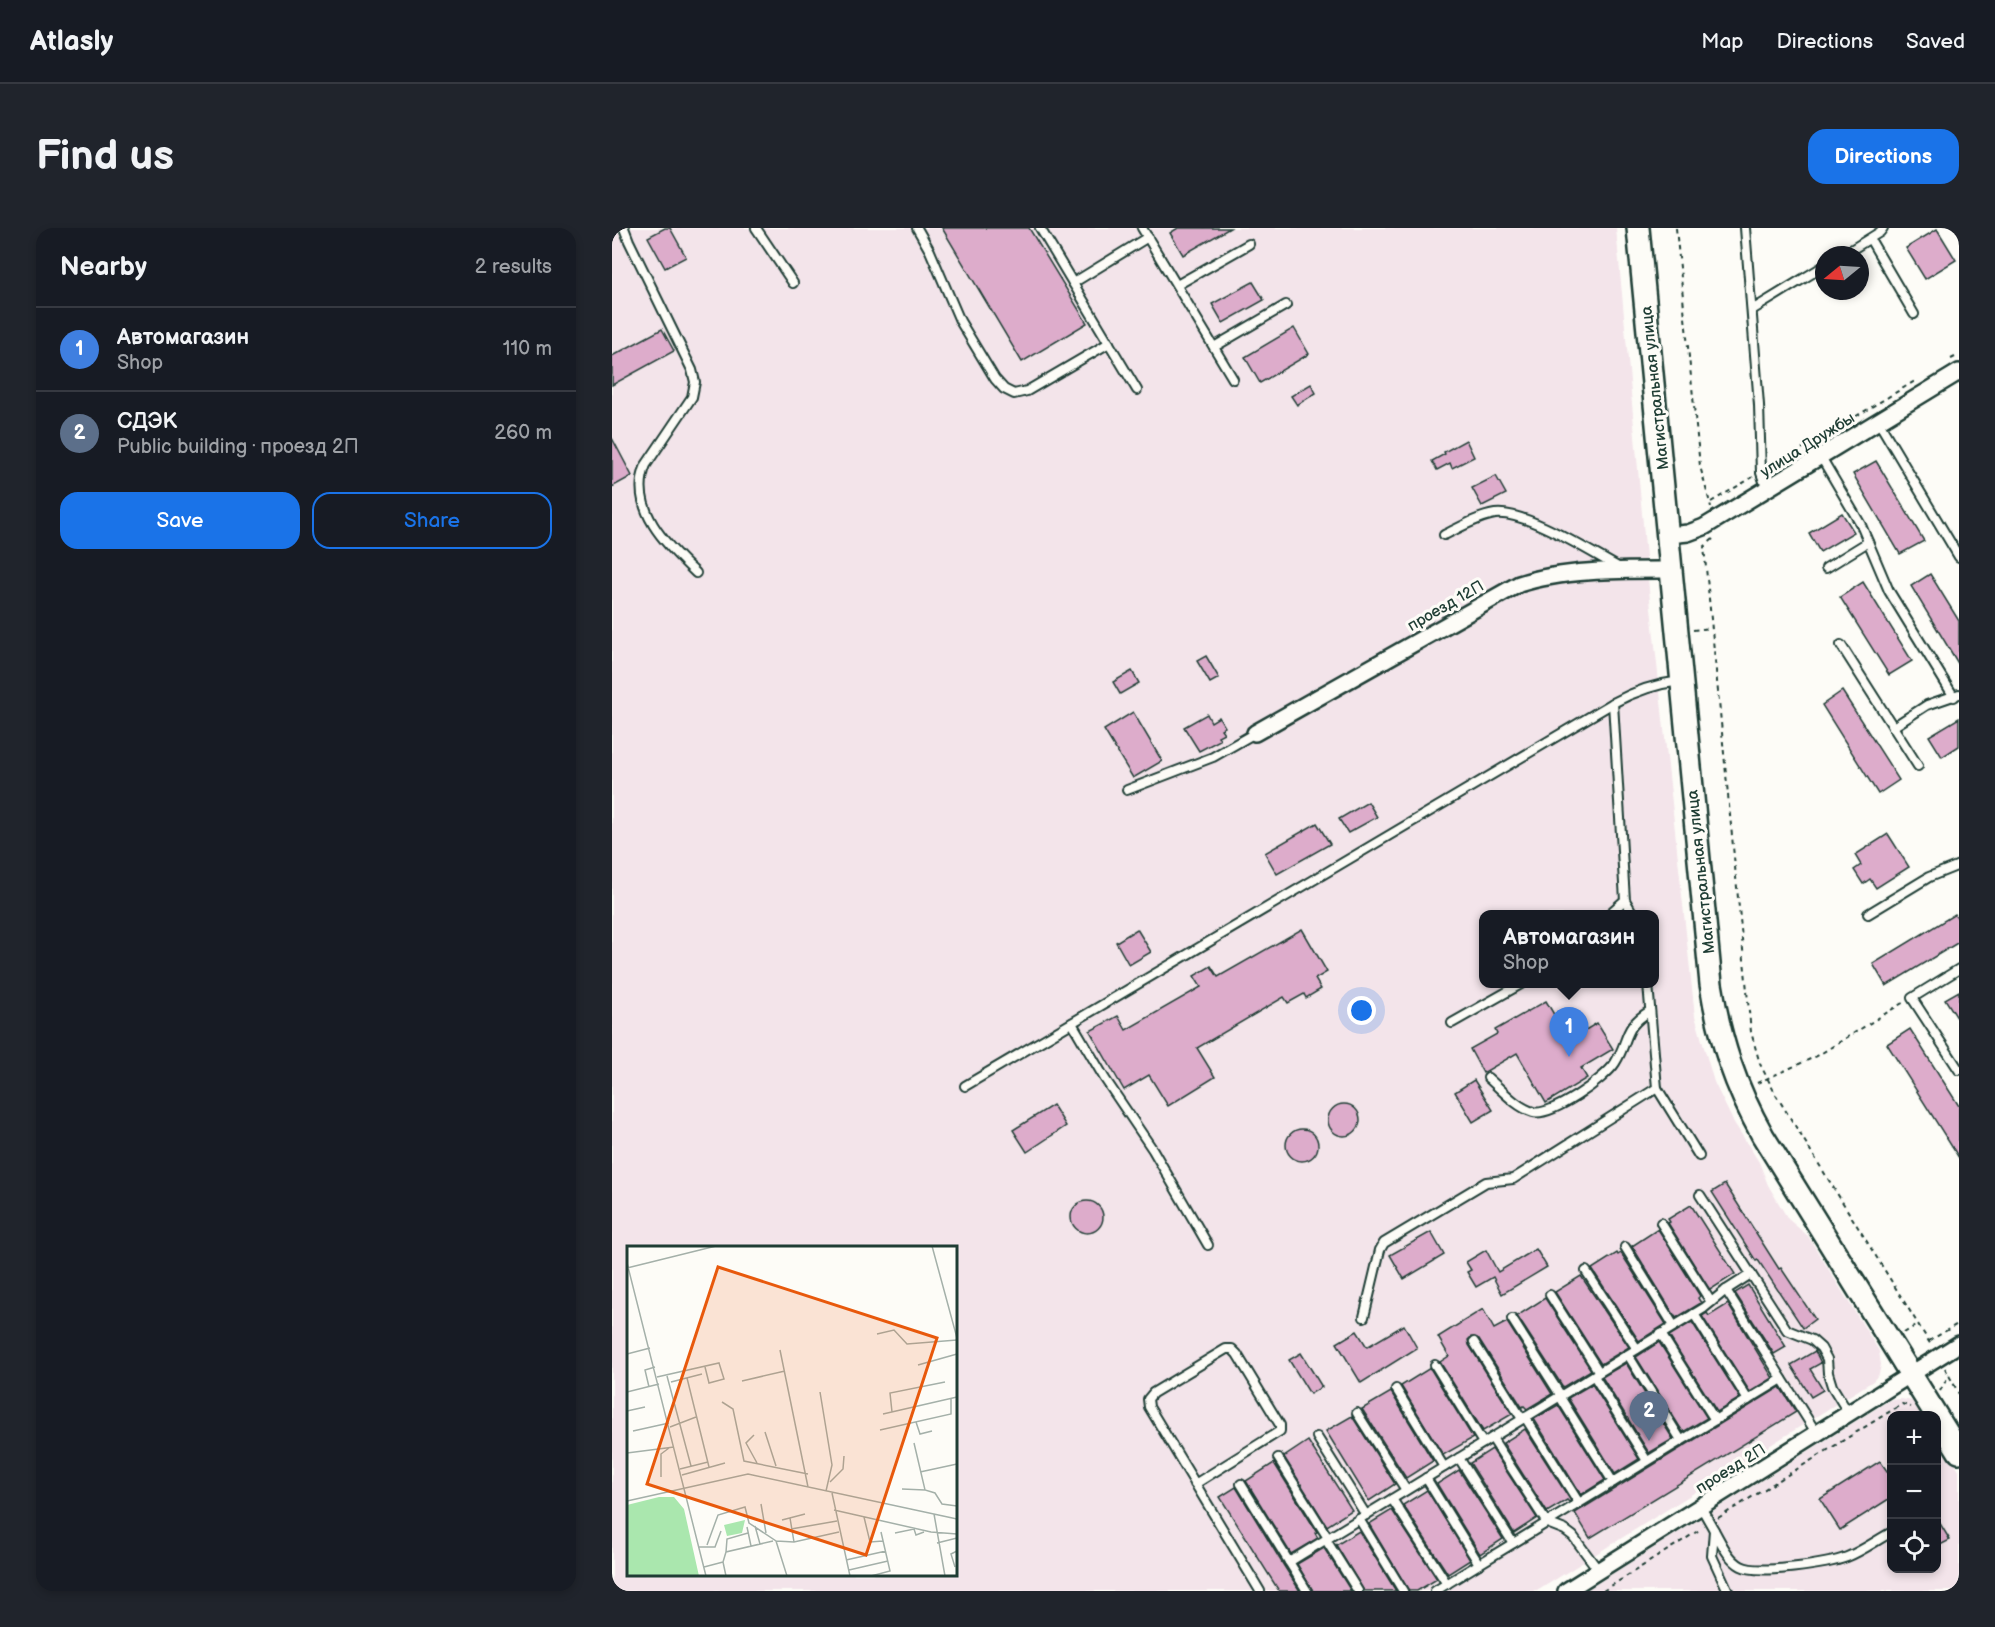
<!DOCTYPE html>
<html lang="en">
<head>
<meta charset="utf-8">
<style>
	body { margin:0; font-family:"Balsamiq Sans",sans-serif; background:#20242c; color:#f1f3f6 }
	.controls { position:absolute; right:18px; bottom:18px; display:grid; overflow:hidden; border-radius:12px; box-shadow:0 3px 9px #0003 }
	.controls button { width:54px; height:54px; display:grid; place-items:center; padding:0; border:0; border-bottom:2px solid #363941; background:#171b24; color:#f1f3f6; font:30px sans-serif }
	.compass { position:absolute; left:1203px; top:18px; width:54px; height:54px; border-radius:50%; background:#171b24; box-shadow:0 3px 9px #0003; rotate:252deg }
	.you { position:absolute; left:750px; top:783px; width:21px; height:21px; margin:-15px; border:4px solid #fff; border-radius:50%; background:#1a73e8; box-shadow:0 0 0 9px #1a73e833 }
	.badge { display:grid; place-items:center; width:39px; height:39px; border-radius:50%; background:#1a73e8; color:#fff; font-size:20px; font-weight:700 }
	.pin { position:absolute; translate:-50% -50px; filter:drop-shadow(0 2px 3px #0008) }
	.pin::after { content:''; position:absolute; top:32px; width:21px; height:18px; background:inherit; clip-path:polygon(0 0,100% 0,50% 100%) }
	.popup { position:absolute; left:867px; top:682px; width:180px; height:78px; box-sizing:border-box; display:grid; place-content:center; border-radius:12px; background:#171b24; filter:drop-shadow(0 2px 4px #0005); font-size:20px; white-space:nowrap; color:#9ea1a6 }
	.popup b { font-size:22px; color:#f1f3f6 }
	.popup::after { content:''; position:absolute; left:50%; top:100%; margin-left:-12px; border:12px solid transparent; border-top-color:#171b24 }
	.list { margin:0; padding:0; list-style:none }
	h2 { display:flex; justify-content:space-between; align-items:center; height:78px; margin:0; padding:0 24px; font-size:26px }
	h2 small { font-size:20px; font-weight:400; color:#9ea1a6 }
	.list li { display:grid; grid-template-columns:39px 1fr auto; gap:18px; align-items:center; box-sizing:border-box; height:84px; padding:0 24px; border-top:2px solid #363941 }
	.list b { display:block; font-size:22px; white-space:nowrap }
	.list p { margin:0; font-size:20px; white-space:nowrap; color:#9ea1a6 }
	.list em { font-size:20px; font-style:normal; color:#9ea1a6 }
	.actions { display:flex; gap:12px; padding:18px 24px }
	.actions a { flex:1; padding:14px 0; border:2px solid #1a73e8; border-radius:18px; text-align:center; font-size:21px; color:#1a73e8 }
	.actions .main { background:#1a73e8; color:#fff }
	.icon { flex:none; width:33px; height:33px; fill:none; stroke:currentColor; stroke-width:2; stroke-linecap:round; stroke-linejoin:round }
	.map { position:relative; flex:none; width:1347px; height:1363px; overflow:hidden; border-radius:18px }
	header { display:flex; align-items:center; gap:36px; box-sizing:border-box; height:84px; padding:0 30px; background:#171b24; border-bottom:2px solid #363941 }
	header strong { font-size:28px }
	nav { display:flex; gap:33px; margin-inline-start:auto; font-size:21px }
	.intro { display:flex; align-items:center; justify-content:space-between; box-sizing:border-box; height:144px; padding:0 36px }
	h1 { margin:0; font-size:42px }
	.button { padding:15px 27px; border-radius:18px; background:#1a73e8; color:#fff; font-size:21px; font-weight:700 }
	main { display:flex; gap:36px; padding:0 36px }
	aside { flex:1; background:#171b24; border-radius:18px; box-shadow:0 3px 9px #0003 }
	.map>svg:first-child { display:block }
	.built { fill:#f3e4ea; fill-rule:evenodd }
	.building { fill:#ddaccb; stroke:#1f3d34; stroke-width:1.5 }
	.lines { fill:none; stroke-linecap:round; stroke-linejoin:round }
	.service-casing { stroke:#1f3d34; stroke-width:12 }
	.minor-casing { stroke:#1f3d34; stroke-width:20 }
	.secondary-casing { stroke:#1f3d34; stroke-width:26 }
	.path { stroke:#1f3d34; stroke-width:2; stroke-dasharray:4.5 4.5; stroke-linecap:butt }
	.service { stroke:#fdfcf7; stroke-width:8 }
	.minor { stroke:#fdfcf7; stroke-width:15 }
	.secondary { stroke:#fdfcf7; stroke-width:21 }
	.labels { text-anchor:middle; stroke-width:6; stroke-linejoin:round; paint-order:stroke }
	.street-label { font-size:16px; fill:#1f3d34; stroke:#fdfcf7 }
	.inset-road { fill:none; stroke:#a4b0a9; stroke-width:1.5 }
	.view { fill:#e8590c; fill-opacity:0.15; stroke:#e8590c; stroke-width:3 }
	.inset-edge { fill:none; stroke:#1f3d34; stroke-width:3 }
</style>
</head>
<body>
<header>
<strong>Atlasly</strong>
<nav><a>Map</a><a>Directions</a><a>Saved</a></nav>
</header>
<div class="intro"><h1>Find us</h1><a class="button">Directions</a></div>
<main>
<aside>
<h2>Nearby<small>2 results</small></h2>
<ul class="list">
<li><span class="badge" style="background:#3f7fe0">1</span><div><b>Автомагазин</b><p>Shop</p></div><em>110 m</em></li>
<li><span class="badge" style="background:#5c6f8a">2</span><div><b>СДЭК</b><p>Public building · проезд 2П</p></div><em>260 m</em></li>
</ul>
<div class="actions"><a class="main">Save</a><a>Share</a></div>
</aside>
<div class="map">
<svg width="1347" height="1363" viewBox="0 0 1347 1363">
	<rect width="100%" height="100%" fill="#fdfcf7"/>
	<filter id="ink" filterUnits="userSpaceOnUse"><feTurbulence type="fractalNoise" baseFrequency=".0167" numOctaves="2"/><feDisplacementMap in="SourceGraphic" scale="12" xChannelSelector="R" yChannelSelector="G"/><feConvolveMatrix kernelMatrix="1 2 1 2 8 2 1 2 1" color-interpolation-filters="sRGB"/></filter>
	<g filter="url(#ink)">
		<g class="built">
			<path d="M0,0H1004L1037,362L1083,788L1102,854L1121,893L1147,934L1156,957L1176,991L1196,1008L1267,1123L1269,1137L1267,1146L1261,1153L925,1363H0ZM872,686H1042V756H872ZM16,1020H344V1346H16Z"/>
			<polygon points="1289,1171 1301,1173 1313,1187 1280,1188 1280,1340 1324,1340 1325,1206 1347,1243 1347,1363 973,1363 1278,1172"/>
		</g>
		<g class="building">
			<polygon points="53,0 58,0 74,29 53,40 36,9"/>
			<polygon points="330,0 417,0 475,95 410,134"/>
			<polygon points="566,0 618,0 571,27 558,5"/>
			<polygon points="1325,1 1344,32 1313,51 1294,20"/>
			<polygon points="641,54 652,72 611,95 600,76"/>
			<polygon points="682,100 697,126 648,155 633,129"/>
			<polygon points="50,101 62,123 0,157 0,128"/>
			<polygon points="699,156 704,165 685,177 679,168"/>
			<polygon points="0,210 20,248 0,259"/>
			<polygon points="854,212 862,229 840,240 838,235 825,242 820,233 833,226 832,224"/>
			<polygon points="1264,233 1312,313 1288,326 1241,246"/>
			<polygon points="884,248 894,266 870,278 860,260"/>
			<polygon points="1230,285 1242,304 1208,324 1197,305"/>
			<polygon points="1318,346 1347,393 1347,437 1299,358"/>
			<polygon points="1251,354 1300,433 1277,447 1228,369"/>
			<polygon points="594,428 607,450 598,455 585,433"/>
			<polygon points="520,443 527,455 508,466 501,454"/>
			<polygon points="1230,463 1287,552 1266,566 1210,477"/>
			<polygon points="521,484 550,533 521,550 492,502"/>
			<polygon points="595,486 599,494 607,489 613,499 609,501 612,505 606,508 608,512 587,523 572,499"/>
			<polygon points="1347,490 1347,518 1330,529 1317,508"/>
			<polygon points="756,574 765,589 736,605 727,591"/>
			<polygon points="705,595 718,616 665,646 653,625"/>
			<polygon points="1276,606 1297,639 1264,660 1258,651 1251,656 1242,642 1249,637 1243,627"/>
			<polygon points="1343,686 1347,693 1347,714 1274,758 1261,736"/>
			<polygon points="525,701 539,724 517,737 504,714"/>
			<polygon points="690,701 715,744 703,751 709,761 694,770 692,766 676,775 672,769 585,820 603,849 556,878 537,847 512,862 478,803 506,788 514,802 589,759 582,748 599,738 606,749"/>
			<polygon points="1347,763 1347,793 1333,771"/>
			<polygon points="934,773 957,812 985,795 1001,821 969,840 975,850 934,875 905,825 871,845 858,821 885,806 883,802"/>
			<polygon points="1298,801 1347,878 1347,930 1275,816"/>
			<polygon points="862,852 881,882 861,894 843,864"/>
			<circle cx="732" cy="892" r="16"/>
			<polygon points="441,877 454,898 415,924 401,902"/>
			<circle cx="690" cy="917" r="16"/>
			<polygon points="1113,956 1167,1041 1169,1040 1203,1091 1191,1100 1146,1032 1144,1033 1100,964"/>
			<circle cx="475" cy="989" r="16"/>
			<polygon points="1079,977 1123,1046 1098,1062 1056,995 1058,994 1056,991"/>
			<polygon points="1046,1001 1088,1068 1086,1070 1089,1075 1064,1090 1020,1018"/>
			<polygon points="819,1004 832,1027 792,1051 778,1027"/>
			<polygon points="924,1021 935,1039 890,1066 881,1049 864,1059 855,1044 859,1042 854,1034 874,1022 886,1044"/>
			<polygon points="1005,1025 1006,1027 1009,1025 1054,1096 1027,1113 980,1041"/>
			<polygon points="969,1048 1017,1119 989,1136 943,1064"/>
			<polygon points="1136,1057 1174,1119 1162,1126 1123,1065"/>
			<polygon points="933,1070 979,1142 951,1159 905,1088"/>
			<polygon points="1116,1076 1161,1150 1138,1164 1090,1088 1095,1085 1097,1088"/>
			<polygon points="871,1081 882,1101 895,1094 940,1166 915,1181 912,1178 910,1179 867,1111 859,1109 856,1112 857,1117 900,1186 871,1203 828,1134 837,1128 826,1109"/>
			<polygon points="1080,1094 1128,1170 1105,1184 1057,1108"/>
			<polygon points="792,1097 805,1120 749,1155 725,1115 745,1103 755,1119"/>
			<polygon points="1047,1114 1095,1190 1071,1204 1024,1129"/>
			<polygon points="1203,1123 1209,1135 1198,1141 1211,1162 1199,1169 1179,1137"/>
			<polygon points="689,1125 710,1159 698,1166 677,1132"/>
			<polygon points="1014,1135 1061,1211 1037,1225 990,1149"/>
			<polygon points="818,1140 861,1210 831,1227 789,1158"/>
			<polygon points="980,1156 1027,1231 1003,1246 956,1170"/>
			<polygon points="1168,1159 1184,1184 978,1310 963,1285"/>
			<polygon points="779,1164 821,1233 794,1250 750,1181"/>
			<polygon points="946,1177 993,1252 969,1267 922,1191"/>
			<polygon points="740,1188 783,1256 757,1273 714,1203"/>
			<polygon points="913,1201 959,1273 957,1274 955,1272 935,1284 891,1215"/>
			<polygon points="696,1213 740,1282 715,1298 672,1229"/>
			<polygon points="880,1221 925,1290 902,1305 858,1235"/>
			<polygon points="1268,1233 1280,1250 1280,1269 1228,1302 1208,1271"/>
			<polygon points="662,1235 705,1304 703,1305 706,1310 679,1326 634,1253"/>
			<polygon points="847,1242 891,1311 868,1326 825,1256"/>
			<polygon points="624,1259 672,1338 688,1363 667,1363 608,1269"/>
			<polygon points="815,1262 858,1332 836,1346 791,1277"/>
			<polygon points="780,1282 825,1351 805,1363 797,1363 757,1296"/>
			<polygon points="1324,1289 1338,1312 1324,1319"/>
			<polygon points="747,1303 784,1363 752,1363 724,1317"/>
			<polygon points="712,1320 739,1363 701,1363 685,1336"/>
		</g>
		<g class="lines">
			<g class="service-casing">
				<g id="service">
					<path d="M12,0L17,13L80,142L83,154L80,169L34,237C16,280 55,318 84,345"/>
					<polyline points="144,0 181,55"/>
					<polyline points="305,0 318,23 348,93 383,151 392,161 402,166 415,163 497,115"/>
					<polyline points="428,0 525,162"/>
					<polyline points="530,0 621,151"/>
					<polyline points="1133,0 1147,177 1149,245 1155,262"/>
					<polyline points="1258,11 1302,86"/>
					<polyline points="1231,27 1268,4 1271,0"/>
					<polyline points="461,55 536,9"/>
					<polyline points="565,57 637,16"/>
					<polyline points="1140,82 1212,38"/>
					<polyline points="602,119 674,77"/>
					<polyline points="1266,193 1347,329"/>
					<polyline points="1209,229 1249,297 1277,363 1342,469"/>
					<path d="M832,307C849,299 865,289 883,286C913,282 978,324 1006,339"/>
					<polyline points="1214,340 1256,314"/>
					<polyline points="1229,417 1306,538"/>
					<polyline points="1001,475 1013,672 1021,686"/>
					<polyline points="1281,499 1315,477 1347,466"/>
					<polyline points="515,562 601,529 643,505"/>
					<polyline points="997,686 1013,672"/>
					<polyline points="1256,686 1317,649 1347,637"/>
					<polyline points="1347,741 1300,770 1347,842"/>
					<polyline points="460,795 493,851 541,922 596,1017"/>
					<polyline points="840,795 909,756"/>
					<path d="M876,850C889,861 904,879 921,884C939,889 993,851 1003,835C1018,811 1010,800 1038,783"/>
					<path d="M353,858L1001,475C1023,463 1043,456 1068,453"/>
					<polyline points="1045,860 1087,928"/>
					<polyline points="1088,967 1175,1102 1200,1112 1209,1120 1215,1131 1216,1145 1220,1158 1237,1186"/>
					<polyline points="1049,995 1099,1074"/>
					<polyline points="1013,1019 1062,1098"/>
					<polyline points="974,1043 1025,1121"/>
					<polyline points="1114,1062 1205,1206"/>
					<polyline points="938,1067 987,1144"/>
					<polyline points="1082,1086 1136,1172"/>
					<polyline points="752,1089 768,1022 772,1015 874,954 901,951 1045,860 1036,756"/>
					<polyline points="900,1091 949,1168"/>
					<polyline points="1049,1106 1103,1192"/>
					<polyline points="862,1114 910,1191"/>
					<polyline points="1016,1127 1069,1212"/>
					<polyline points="823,1137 871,1215"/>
					<polyline points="982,1148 1035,1233"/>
					<polyline points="784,1161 832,1239"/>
					<polyline points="948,1169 1001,1254"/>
					<polyline points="745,1185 794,1262"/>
					<polyline points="913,1189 967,1275"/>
					<polyline points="705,1209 754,1287"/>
					<polyline points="880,1210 935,1295 953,1302 961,1308 987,1343"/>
					<polyline points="666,1230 716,1310"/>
					<polyline points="847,1230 901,1315"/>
					<polyline points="814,1250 867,1336"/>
					<polyline points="583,1256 668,1203 668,1197 625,1126 620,1121 614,1121 541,1165 536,1171 537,1179 648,1363"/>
					<polyline points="629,1256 695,1363"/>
					<polyline points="780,1271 835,1356"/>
					<polyline points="1089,1279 1102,1302 1100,1328 1116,1363"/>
					<polyline points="747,1291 791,1363"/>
					<path d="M1102,1302C1109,1314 1116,1331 1129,1338C1145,1347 1217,1336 1235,1329C1250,1323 1265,1312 1280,1304"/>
					<polyline points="714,1312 746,1363"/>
					<polyline points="677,1334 1092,1080 1114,1062 1139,1046"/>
					<polyline points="823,1363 1170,1151"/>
				</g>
			</g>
			<g class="minor-casing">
				<g id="minor">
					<polyline points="1057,307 1076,305 1092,299 1347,144"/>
					<path d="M643,505L907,356C952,341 1012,342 1060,342"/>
					<polyline points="954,1363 1347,1116"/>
				</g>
			</g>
			<g class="secondary-casing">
				<path id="secondary" d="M1026,0L1099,756C1108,813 1123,858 1151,908L1347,1224"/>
			</g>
			<g class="path">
				<polyline points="1064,0 1088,238 1099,279"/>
				<polyline points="1339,131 1347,127"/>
				<polyline points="1159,239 1303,153"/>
				<polyline points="1099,274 1141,249"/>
				<polyline points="1101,311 1092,319 1139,804 1148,836 1164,867 1319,1117"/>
				<polyline points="1081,402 1100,400"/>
				<polyline points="1145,855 1205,828 1292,774"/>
				<polyline points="1292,1105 1306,1096"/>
				<polyline points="1317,1113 1347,1095"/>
				<polyline points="1333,1140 1347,1166"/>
				<polyline points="1328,1163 1337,1147"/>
				<polyline points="1106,1290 1290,1176 1299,1179"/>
				<polyline points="991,1363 1089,1301"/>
			</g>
			<use href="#service" class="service"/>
			<use href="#minor" class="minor"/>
			<use href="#secondary" class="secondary"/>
		</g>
	</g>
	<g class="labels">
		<g class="street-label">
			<text transform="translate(1042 160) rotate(-96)" y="6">Магистральная улица</text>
			<text transform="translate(1195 216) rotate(-32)" y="6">улица Дружбы</text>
			<text transform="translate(833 377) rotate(-30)" y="6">проезд 12П</text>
			<text transform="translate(1088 644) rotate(-96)" y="6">Магистральная улица</text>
			<text transform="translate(1118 1240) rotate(-32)" y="6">проезд 2П</text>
		</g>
	</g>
	<g transform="translate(15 1018)">
		<rect width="330" height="330" fill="#fdfcf7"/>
		<path d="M32,251H47L57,263L72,330H0V259ZM118,274L115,287L100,290L97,279Z" fill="#aae7ae"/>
		<path class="inset-road" d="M305,0L330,92M0,17L79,330M0,22L89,0M250,88L267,84L280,98L330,94M153,104L181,241M0,108L23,102M291,119L330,108M40,130L64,220M30,131L92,117L97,133L82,137L78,121M60,132L82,221M115,135L158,125M44,136L75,128M22,141L18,124L28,121M0,146L32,138M193,146L205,219L199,245M95,156L106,163L117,215L181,228M0,165L18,161M265,166L263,147L318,136M256,168L330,151M289,176L293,188L305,185M43,181L69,171M253,184L324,168V153M6,185L42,177M138,186L149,220M127,189L119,197L130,217M287,197L298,244L308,247L315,258L330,260M0,207L47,201M53,223L81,216M293,226L330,218M55,229L98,217M34,231V208L42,202M203,236L216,223L217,210M275,243L298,244M205,247L223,330M0,255L121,228L330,273M134,258L139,287M207,264L304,286L330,288M307,268L318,330M237,271L243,296L256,295M163,272L167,296M155,274L178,268M128,280L133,298M120,281L124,300M164,283L210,275M268,287L287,283L289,289L297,286M149,295L167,296L212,286M310,297L330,292M80,299L91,269L118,261L122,277L149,295L160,330M72,301H88L94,285M99,306L100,293L121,287M219,314L259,305M77,321L96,316M328,321L324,308L330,305M222,324L261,315M99,330L96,316L99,306L146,295M244,330L263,325L254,286"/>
		<path class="view" d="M91,21L310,92L239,309L20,238Z"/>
		<rect width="330" height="330" class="inset-edge"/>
	</g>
</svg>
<div class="controls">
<button>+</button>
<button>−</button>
<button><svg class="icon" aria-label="locate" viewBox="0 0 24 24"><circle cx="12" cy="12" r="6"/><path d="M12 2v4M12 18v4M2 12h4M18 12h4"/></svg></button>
</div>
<svg class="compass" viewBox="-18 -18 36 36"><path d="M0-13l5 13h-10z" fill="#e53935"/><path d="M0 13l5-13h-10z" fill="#9ea1a6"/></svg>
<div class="you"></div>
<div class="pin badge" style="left:957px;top:829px;background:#3f7fe0">1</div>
<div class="popup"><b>Автомагазин</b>Shop</div>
<div class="pin badge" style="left:1037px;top:1213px;background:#5c6f8a">2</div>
</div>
</main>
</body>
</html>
